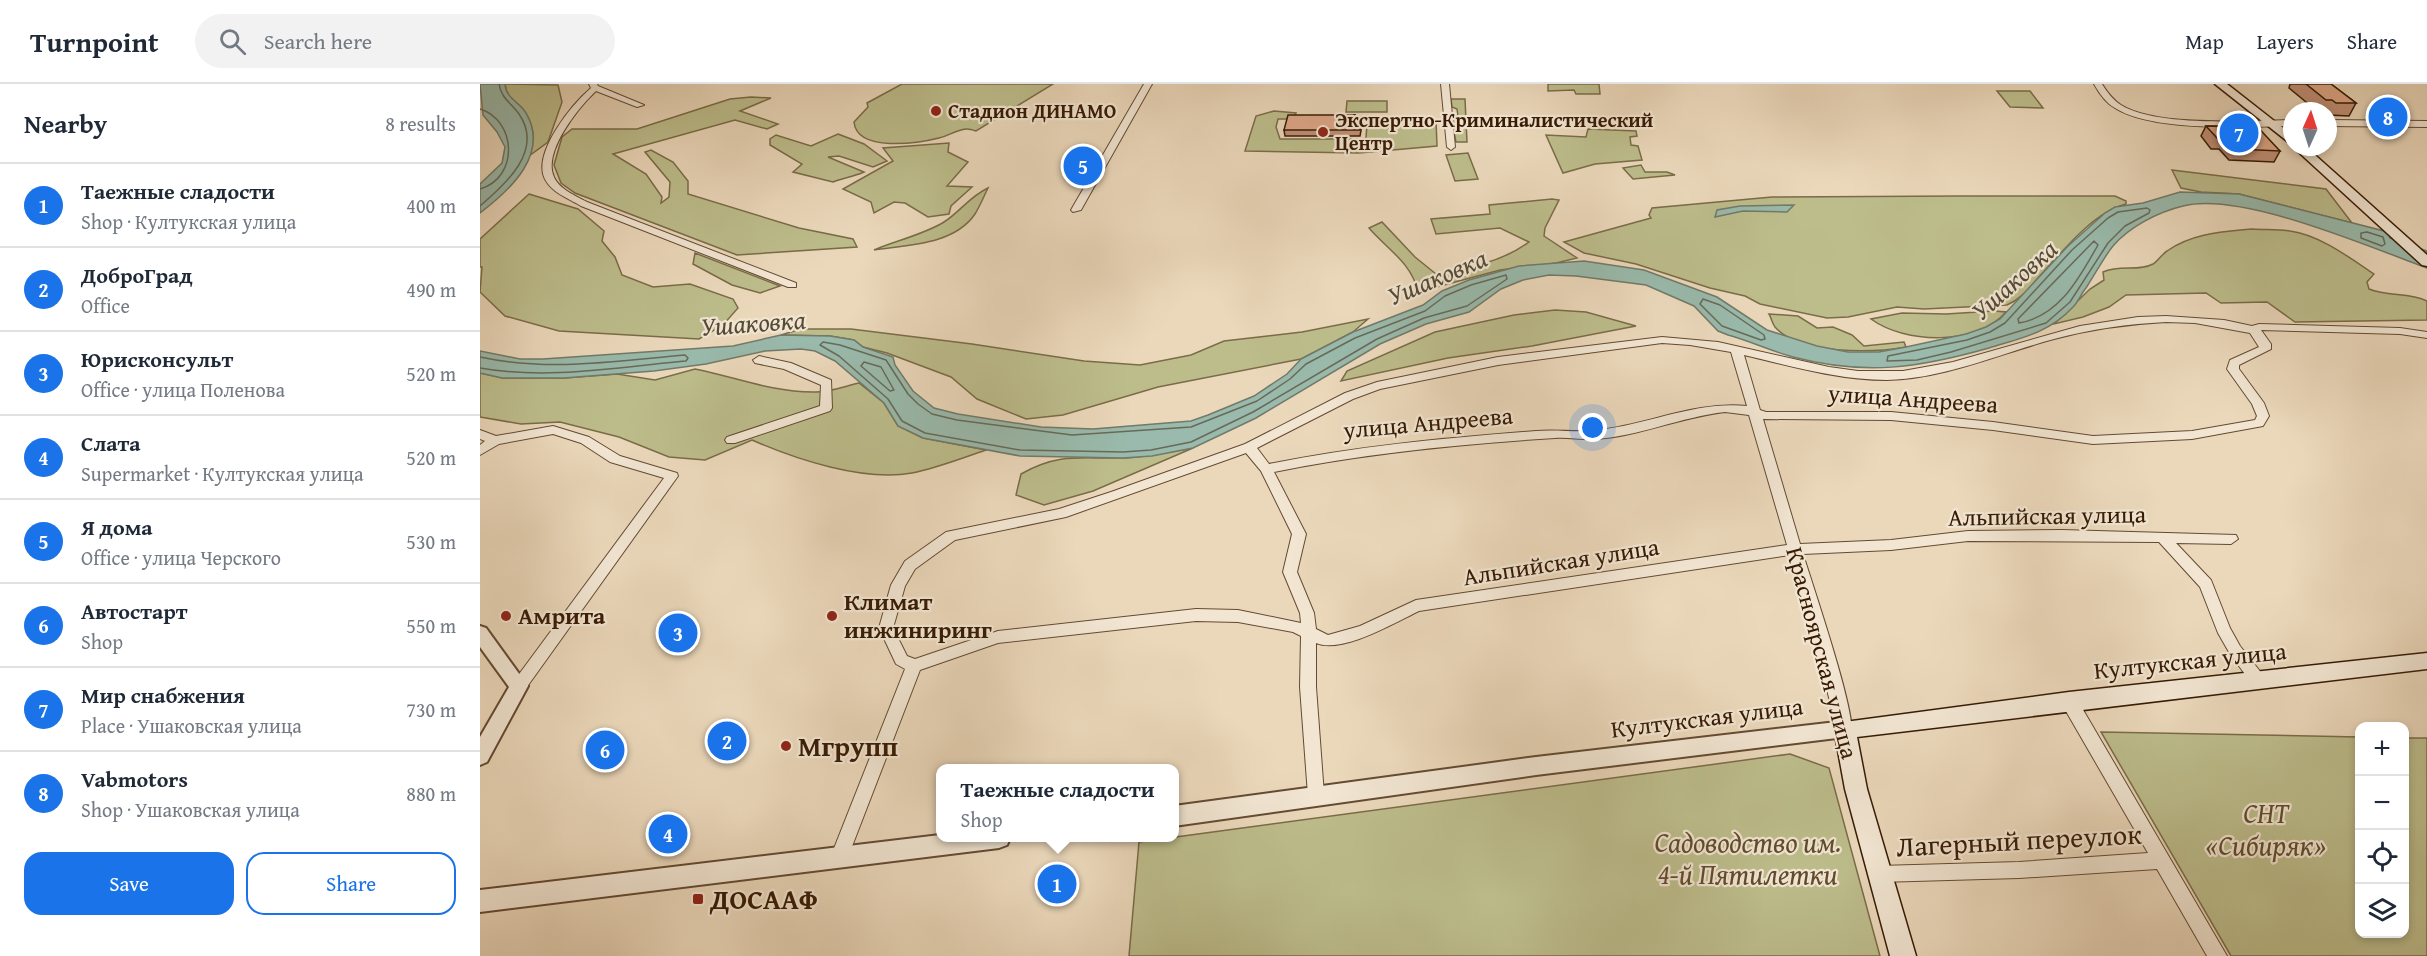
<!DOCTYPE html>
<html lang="en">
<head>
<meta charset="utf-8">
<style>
	body { margin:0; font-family:"Gentium Book Plus",serif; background:#f2f2f3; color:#1f2937 }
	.controls { position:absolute; right:18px; bottom:18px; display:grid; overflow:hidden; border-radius:12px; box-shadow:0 3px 9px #0003 }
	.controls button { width:54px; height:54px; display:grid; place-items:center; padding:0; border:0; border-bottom:2px solid #e0e1e3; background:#fff; color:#1f2937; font:30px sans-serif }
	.compass { position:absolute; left:1803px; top:18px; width:54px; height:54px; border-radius:50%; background:#fff; box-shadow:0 3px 9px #0003; rotate:3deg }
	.you { position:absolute; left:1113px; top:344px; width:21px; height:21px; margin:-15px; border:4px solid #fff; border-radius:50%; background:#1a73e8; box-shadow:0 0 0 9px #1a73e833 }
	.badge { display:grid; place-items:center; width:39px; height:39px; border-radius:50%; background:#1a73e8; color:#fff; font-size:20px; font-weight:700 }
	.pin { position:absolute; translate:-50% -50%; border:3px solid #fff; box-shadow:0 2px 6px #0006 }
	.popup { position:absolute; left:456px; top:680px; width:243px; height:78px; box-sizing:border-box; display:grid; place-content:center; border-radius:12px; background:#fff; filter:drop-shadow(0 2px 4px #0005); font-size:20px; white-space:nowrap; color:#747a83 }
	.popup b { font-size:22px; color:#1f2937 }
	.popup::after { content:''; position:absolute; left:50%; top:100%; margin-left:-12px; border:12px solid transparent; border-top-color:#fff }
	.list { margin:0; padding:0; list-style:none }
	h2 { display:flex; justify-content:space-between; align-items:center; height:78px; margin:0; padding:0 24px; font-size:26px }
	h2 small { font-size:20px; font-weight:400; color:#747a83 }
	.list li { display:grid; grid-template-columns:39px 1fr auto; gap:18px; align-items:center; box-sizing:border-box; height:84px; padding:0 24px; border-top:2px solid #e0e1e3 }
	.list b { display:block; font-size:22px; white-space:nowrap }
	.list p { margin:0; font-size:20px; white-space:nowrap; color:#747a83 }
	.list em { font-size:20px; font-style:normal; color:#747a83 }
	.actions { display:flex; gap:12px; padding:18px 24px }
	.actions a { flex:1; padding:14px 0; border:2px solid #1a73e8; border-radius:18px; text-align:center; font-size:21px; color:#1a73e8 }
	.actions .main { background:#1a73e8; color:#fff }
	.icon { flex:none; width:33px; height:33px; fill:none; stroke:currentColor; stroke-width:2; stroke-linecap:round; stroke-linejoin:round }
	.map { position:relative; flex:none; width:1947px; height:872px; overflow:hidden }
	header { display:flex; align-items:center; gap:36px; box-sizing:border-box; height:84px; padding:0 30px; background:#fff; border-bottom:2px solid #e0e1e3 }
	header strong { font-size:28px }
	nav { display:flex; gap:33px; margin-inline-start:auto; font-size:21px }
	.search { width:420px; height:54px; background:#f2f2f3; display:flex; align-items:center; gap:15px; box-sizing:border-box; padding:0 21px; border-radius:33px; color:#747a83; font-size:22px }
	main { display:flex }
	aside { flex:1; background:#fff }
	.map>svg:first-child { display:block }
	.green { fill:#bdbd8c; stroke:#7a6c48; stroke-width:1.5 }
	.water { fill:#99baac; stroke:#727a69; stroke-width:1.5 }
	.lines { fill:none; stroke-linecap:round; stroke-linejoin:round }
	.shore { stroke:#686a58; stroke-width:1.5 }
	.minor-casing { stroke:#644a32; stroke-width:2 }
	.tertiary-casing { stroke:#644a32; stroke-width:4 }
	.secondary-casing { stroke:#371a04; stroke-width:3 }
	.minor { fill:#f2e6d3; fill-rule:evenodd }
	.tertiary { fill:#f2e6d3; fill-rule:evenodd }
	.secondary { fill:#f2e6d3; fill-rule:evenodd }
	.wall { fill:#c09077; stroke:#371a04; stroke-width:1.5 }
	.building { fill:#dfa88a; stroke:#371a04; stroke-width:1.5 }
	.poi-dot { fill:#8f2418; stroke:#f2e6d3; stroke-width:2 }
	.labels { text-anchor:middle; stroke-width:4.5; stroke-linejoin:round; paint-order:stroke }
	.far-poi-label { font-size:20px; font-weight:bold; fill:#371a04; stroke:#f2e6d3; text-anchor:start }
	.street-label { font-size:24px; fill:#371a04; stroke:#f2e6d3 }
	.poi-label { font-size:24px; font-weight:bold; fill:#371a04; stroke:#f2e6d3; text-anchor:start }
	.water-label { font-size:26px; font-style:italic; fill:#544a36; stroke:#f2e6d3 }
	.near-poi-label { font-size:28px; font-weight:bold; fill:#371a04; stroke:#f2e6d3; text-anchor:start }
	.near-park-label { font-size:28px; font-style:italic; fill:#5f4b2d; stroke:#f2e6d3 }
	.near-street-label { font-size:28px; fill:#371a04; stroke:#f2e6d3 }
</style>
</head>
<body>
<header>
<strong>Turnpoint</strong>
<div class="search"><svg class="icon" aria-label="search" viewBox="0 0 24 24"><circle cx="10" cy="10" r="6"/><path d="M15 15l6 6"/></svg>Search here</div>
<nav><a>Map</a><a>Layers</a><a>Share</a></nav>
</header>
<main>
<aside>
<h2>Nearby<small>8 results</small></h2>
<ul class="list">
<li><span class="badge">1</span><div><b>Таежные сладости</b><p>Shop · Култукская улица</p></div><em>400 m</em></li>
<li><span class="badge">2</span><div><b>ДоброГрад</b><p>Office</p></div><em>490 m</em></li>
<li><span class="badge">3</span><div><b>Юрисконсульт</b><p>Office · улица Поленова</p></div><em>520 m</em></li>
<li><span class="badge">4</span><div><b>Слата</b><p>Supermarket · Култукская улица</p></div><em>520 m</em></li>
<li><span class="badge">5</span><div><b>Я дома</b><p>Office · улица Черского</p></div><em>530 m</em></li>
<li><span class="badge">6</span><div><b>Автостарт</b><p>Shop</p></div><em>550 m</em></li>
<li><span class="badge">7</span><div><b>Мир снабжения</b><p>Place · Ушаковская улица</p></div><em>730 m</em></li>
<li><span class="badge">8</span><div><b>Vabmotors</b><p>Shop · Ушаковская улица</p></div><em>880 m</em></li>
</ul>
<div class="actions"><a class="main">Save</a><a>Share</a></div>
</aside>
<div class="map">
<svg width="1947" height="872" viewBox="0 0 1947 872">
	<rect width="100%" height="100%" fill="#ebd8bb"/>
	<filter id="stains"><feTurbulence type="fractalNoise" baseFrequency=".00333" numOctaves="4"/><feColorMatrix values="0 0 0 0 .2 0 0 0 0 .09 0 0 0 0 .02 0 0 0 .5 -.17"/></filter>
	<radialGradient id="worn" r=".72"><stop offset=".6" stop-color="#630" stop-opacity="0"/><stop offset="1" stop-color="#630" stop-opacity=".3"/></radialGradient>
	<g class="green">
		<path d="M25,0L78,1L82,18L68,58L49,72C65,27 27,26 25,0Z"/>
		<path d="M422,0H573L496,47C493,46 490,45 487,45C478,45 468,52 459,54C439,59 377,69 374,38L388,23L387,19Z"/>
		<polygon points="1068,0 1119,0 1120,10 1096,10 1094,6 1068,7"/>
		<polygon points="1517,7 1550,7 1563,24 1530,23"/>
		<polygon points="271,13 291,14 260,27 298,40 287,45 255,36 133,70 166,90 182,113 181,119 189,113 190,98 165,68 171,66 193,78 208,97 208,110 319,144 373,155 377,163 257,171 95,109 81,99 74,81 82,53 92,45 157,45 250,15"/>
		<polygon points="971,15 985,15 987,58 976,58 971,34 978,32 977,25 972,23"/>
		<polygon points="867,17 907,17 907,28 866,28"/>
		<polygon points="794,27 816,29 814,35 798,35 796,43 800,55 884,55 886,54 887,40 908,40 909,37 956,36 957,62 879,69 765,67 776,32"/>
		<polygon points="1108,45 1156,47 1157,52 1150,53 1151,61 1158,62 1162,76 1115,80 1083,89 1066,51 1106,53"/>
		<path d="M358,50L384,60L407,77L393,83L359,72L348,73L384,88C373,93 363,94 353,98L313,88L322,80L290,61V55L296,51L331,62Z"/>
		<polygon points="469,59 468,68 488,78 467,102 492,103 471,122 469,130 448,133 425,119 414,118 394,129 391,118 363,105 413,77 403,64"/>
		<polygon points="988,69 998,95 975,97 966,71"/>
		<polygon points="1161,81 1165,88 1187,88 1195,91 1153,95 1143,84"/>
		<polygon points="1692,86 1846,105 1872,139 1759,110 1721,108 1701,104"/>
		<path d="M508,104C504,112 500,122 495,130C474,161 427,161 394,166C415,157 445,150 464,138C481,127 489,113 508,104Z"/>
		<polygon points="49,110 98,125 124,147 122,157 135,173 142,191 173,203 210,200 253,215 258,224 243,241 219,255 79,247 25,232 0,208 2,183 0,183 0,155"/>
		<path d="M1480,112H1635L1646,117V120C1613,128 1581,169 1558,194C1548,205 1541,215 1527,221L1444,225L1417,223L1368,233L1347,234L1280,220L1265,212L1230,204L1156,180L1104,169L1084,158L1171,134L1169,131L1172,124L1292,113Z"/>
		<path d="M1072,115L1079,116L1065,144L1064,152L1097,174L1076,179L1020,186L938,208C932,179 907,165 889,144L902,138L935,173L956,190C989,184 1022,178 1049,158L1020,144L956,150L951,135L1010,130L1009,121Z"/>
		<path d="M1772,145C1785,146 1798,145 1810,147C1840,151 1870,174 1894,190L1887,198L1889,205C1908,213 1929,208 1947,217V236L1815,238L1787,218L1741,219L1726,209L1646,211L1629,223L1603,233L1574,240L1610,205L1624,196L1623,188C1640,180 1658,188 1673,180C1678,177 1682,170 1687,167C1713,149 1742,148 1772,145Z"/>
		<polygon points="215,169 300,202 280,209 252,201 213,180"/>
		<polygon points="1075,226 1106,228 1156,242 1052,262 968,274 861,297 867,287 955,248 1034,231"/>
		<path d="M1514,227L1526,228C1497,262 1425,260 1391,235L1422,229L1466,230Z"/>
		<path d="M1289,230L1318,232L1337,244L1353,243L1372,251L1384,262L1424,258L1426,263C1393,269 1319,271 1295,243C1292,239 1291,233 1289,230Z"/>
		<polygon points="888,235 873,248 821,275 678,303 583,331 546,335 497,315 471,293 407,269 383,263 374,256 350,252 301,251 321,245 371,245 492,260 604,277 660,281 711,271 744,257 822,248"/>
		<path d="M215,285C255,293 292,308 333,308C348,309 365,302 379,299L404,319L418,342L443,354L506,366C482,374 457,384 432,389C384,398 315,375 272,356L225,376L189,373L139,353L80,338L41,340L0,333V289L23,294H84L137,290L175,296Z"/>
		<path d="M713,364L613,407L564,421L536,411L541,390C580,368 602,375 644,374C667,373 690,368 713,364Z"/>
		<polygon points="1621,648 1879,653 1880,850 1924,850 1925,654 1947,654 1947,872 1751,872"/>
		<polygon points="1310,670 1349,684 1400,872 649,872 659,758"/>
	</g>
	<g class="water">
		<path d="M0,0H25C26,15 40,18 46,29C70,70 30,106 0,129V100L22,79L25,63L17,48L3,31Z"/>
		<path d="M1700,108L1759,110L1908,148L1910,154L1947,167V184C1889,163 1761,107 1703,122C1678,128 1649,143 1633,162C1624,173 1614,192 1606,204C1601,210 1598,218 1593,223C1569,249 1541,254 1509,264C1438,284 1386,292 1313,273C1291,267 1270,257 1248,251L1238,247L1214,222L1166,201L1096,192L1069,191L1043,196L1021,205L989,228L946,240L900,260L776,334L713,364L672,372L643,374L540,372L443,354L418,342L404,319L355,277L335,267L321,265L285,267L226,280L174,287L84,294H22L0,289V267L40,275H63L253,262L301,251L350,252L374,256L383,263L413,273L415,281L433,307L454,324L478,330L561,343L613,345L711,337L728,331L774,312L807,290L821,275L873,248L943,221L962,207L989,196L1039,182L1104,177L1164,186L1237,213L1287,246L1337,262L1368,268H1399L1426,263L1486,250L1506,243L1520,235L1588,162L1625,129L1635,123L1663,119Z"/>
		<polygon points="1314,121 1307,128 1263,127 1235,133 1237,126 1260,122"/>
	</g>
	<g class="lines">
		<g class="shore">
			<path d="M0,25C36,36 40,93 0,105"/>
			<path d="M0,122C26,100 64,66 39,30C31,19 21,14 19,0"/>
			<polygon points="1667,124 1670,126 1669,129 1645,142 1628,159 1590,218 1566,239 1471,268 1437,276 1407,277 1408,272 1487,256 1510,248 1525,239 1592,166 1628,134 1638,128"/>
			<polygon points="1887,148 1903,153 1905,160 1902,162 1881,154 1881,149"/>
			<path d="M1614,157L1618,161C1599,194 1580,232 1539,239L1538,235Z"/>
			<polygon points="1026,191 1027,195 987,222 944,234 897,255 773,328 711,358 671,366 643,368 540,366 445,349 422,337 408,315 359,272 340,261 343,258 360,261 406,276 428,310 438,320 452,330 477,336 592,351 711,343 777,317 810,295 826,280 875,254 945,227 965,212 991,201"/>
			<polygon points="1223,215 1240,221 1284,251 1285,255 1281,256 1242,242 1220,220"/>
			<path d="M0,273C69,288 136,277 205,271L208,274L206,277C138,283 67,296 0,284"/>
			<polygon points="384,278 401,283 414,306 410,307 381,282"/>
		</g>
		<g class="minor-casing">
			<g id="minor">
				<path d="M109,0H117L118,2L164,21L157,23L116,7C99,23 62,68 74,93C79,105 96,112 107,118L316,199V203H308L101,122C88,114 70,108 64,93C54,67 92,20 111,4Z"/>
				<polygon points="664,0 672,0 601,126 593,128 591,126"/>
				<polygon points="961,0 969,0 975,63 971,66 967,63"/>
				<path d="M1614,0H1622C1627,8 1633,16 1641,21C1676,43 1769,37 1812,36V42C1767,43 1672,48 1635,24C1626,19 1619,9 1614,0Z"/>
				<polygon points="1848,36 1947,37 1947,43 1848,42"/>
				<path d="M1686,232L1744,236L1772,242L1779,240L1920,244L1947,248V254L1920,250L1781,246L1791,260V265L1759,281V285L1784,319L1789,332L1783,342L1712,355L1613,360L1513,346L1411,336L1283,335L1320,460L1411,456L1488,447L1582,446L1756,451L1758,455L1751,460L1696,459L1731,496L1750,544L1760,562L1783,591L1786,596L1783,601L1778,602L1773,601L1750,570L1738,549L1720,503L1679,458L1488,457L1411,466L1323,470C1331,496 1378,634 1371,650L1365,652L1359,650L1310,471L939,527C914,539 862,570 836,559V603L844,711L842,716L836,719L830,716L828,711L820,603L821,552L813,548L758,538L716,537L518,559L440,586L366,778L360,780L354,778L351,772L425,585L416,580L399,544L411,501L425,477L466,448L579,425L631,408L765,360L865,309L897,298L1018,273L1182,253L1238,258L1349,283L1378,287H1423L1473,278L1600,242L1658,233ZM1686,238L1715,239L1770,249L1779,263L1750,276L1747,285L1772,320L1777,332L1775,336L1712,347L1613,352L1513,338L1411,328H1286L1280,326L1264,271C1310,282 1358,296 1407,296C1464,295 1519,270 1574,255C1611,245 1648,240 1686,238ZM1182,259L1210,261L1251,268L1267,322C1216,317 1170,340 1119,346C1099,349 1077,345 1056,347C966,354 877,362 789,380L777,364L873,315L900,305L1018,281ZM1245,328L1269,331L1307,461L936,516L880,542L848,551L836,545L834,529L817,488L826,450L794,388C886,369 981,360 1075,354C1088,353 1102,356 1116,355C1160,352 1201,333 1245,328ZM766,369L781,387L812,450L803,488L820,529L821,539L758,526L716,525L518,547L435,575L427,572L413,544L425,502L435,485L475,456L586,433Z"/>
				<polygon points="279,272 311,279 351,296 352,324 350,327 255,359 247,359 245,356 247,353 340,322 341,301 304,285 275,279 273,276"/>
				<polygon points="73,342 109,353 140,372 197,389 198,392 44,607 39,608 34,607 31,602 34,597 184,394 130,378 101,359 73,350 19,360 0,371 0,361 5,357 0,355 0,346 16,352"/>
				<polygon points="1589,610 1595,612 1747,872 1727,872 1677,785 1539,794 1399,798 1393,796 1390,790 1393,784 1399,782 1539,778 1668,769 1583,622 1581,617 1583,612"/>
			</g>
		</g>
		<g class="tertiary-casing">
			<g id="tertiary">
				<polygon points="0,542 6,544 48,602 7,678 0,681 0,653 29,603 0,563"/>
				<polygon points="1365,637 1372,639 1375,645 1372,651 1365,653 1056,691 694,742 694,722 1056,673"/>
				<polygon points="460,751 460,754 530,754 527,761 519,764 0,828 0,806"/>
			</g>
		</g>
		<g class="secondary-casing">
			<g id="secondary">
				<polygon points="1735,0 1747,0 1812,51 1812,61"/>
				<polygon points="1813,63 1826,63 1947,171 1947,182 1942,181"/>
				<polygon points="1947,569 1947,585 1377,653 1387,705 1436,872 1410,872 1365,705 1354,645 1357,639 1589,608"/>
			</g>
		</g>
		<use href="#minor" class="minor"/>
		<use href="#tertiary" class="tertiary"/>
		<use href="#secondary" class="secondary"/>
	</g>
	<g class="wall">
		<polygon points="1810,0 1851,0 1876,19 1869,32 1848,31 1848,27 1837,27 1809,4"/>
		<polygon points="875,31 875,35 882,41 880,52 805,52 804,46"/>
		<polygon points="1745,35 1800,67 1794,78 1749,76 1739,65 1731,65 1721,52 1726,42 1740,42"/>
	</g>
	<g class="building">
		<polygon points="1826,0 1851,0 1876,19 1856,19 1852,16 1846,16"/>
		<polygon points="808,31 875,31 874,35 881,35 880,46 804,46"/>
		<polygon points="1745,35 1770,35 1800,67 1755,65 1745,54 1737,54 1726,42 1752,43"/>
	</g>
	<g class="poi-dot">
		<circle cx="456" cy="27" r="6"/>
		<circle cx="843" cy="48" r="6"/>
		<circle cx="26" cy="532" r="6"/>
		<circle cx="352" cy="532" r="6"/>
		<circle cx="306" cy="662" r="6"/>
		<rect x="212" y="809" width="12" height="12" rx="3"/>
	</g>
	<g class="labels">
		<g class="far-poi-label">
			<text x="468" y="34">Стадион ДИНАМО</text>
			<text x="855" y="43">Экспертно-Криминалистический<tspan x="855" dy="23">Центр</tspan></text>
		</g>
		<g class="street-label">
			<text transform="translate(1433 315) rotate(4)" y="8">улица Андреева</text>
			<text transform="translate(948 339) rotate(-5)" y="8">улица Андреева</text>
			<text transform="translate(1567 432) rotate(-1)" y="8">Альпийская улица</text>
			<text transform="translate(1081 478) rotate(-9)" y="8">Альпийская улица</text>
			<text transform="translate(1342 569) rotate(75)" y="8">Красноярская улица</text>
			<text transform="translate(1710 577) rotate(-6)" y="8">Култукская улица</text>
			<text transform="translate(1227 634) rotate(-7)" y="8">Култукская улица</text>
		</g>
		<g class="poi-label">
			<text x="364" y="526">Климат<tspan x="364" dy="28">инжиниринг</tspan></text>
			<text x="38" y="540">Амрита</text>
		</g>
		<g class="water-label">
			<text transform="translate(957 193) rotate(-23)" y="9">Ушаковка</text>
			<text transform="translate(1534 196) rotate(-42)" y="9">Ушаковка</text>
			<text transform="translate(273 239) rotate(-4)" y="9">Ушаковка</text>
		</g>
		<g class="near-poi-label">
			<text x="318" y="672">Мгрупп</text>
			<text x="230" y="825">ДОСААФ</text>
		</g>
		<g class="near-park-label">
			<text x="1786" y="739">СНТ<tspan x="1786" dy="32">«Сибиряк»</tspan></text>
			<text x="1268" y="768">Садоводство им.<tspan x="1268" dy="32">4-й Пятилетки</tspan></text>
		</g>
		<g class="near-street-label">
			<text transform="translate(1539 756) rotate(-3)" y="10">Лагерный переулок</text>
		</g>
	</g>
	<rect width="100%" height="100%" filter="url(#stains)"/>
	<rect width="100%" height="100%" fill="url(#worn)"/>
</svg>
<div class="controls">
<button>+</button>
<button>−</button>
<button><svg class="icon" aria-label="locate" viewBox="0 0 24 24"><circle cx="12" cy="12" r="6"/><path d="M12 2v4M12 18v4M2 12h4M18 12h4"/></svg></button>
<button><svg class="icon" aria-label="layers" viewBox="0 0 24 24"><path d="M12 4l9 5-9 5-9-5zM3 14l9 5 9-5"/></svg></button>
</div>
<svg class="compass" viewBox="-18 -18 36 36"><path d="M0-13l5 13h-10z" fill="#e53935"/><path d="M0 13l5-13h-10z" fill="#747a83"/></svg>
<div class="you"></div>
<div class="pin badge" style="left:577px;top:800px">1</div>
<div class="popup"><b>Таежные сладости</b>Shop</div>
<div class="pin badge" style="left:247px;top:657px">2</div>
<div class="pin badge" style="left:198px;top:549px">3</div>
<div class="pin badge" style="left:188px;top:750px">4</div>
<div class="pin badge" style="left:603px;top:82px">5</div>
<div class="pin badge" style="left:125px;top:666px">6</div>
<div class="pin badge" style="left:1759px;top:49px">7</div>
<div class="pin badge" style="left:1908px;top:33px">8</div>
</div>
</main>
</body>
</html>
